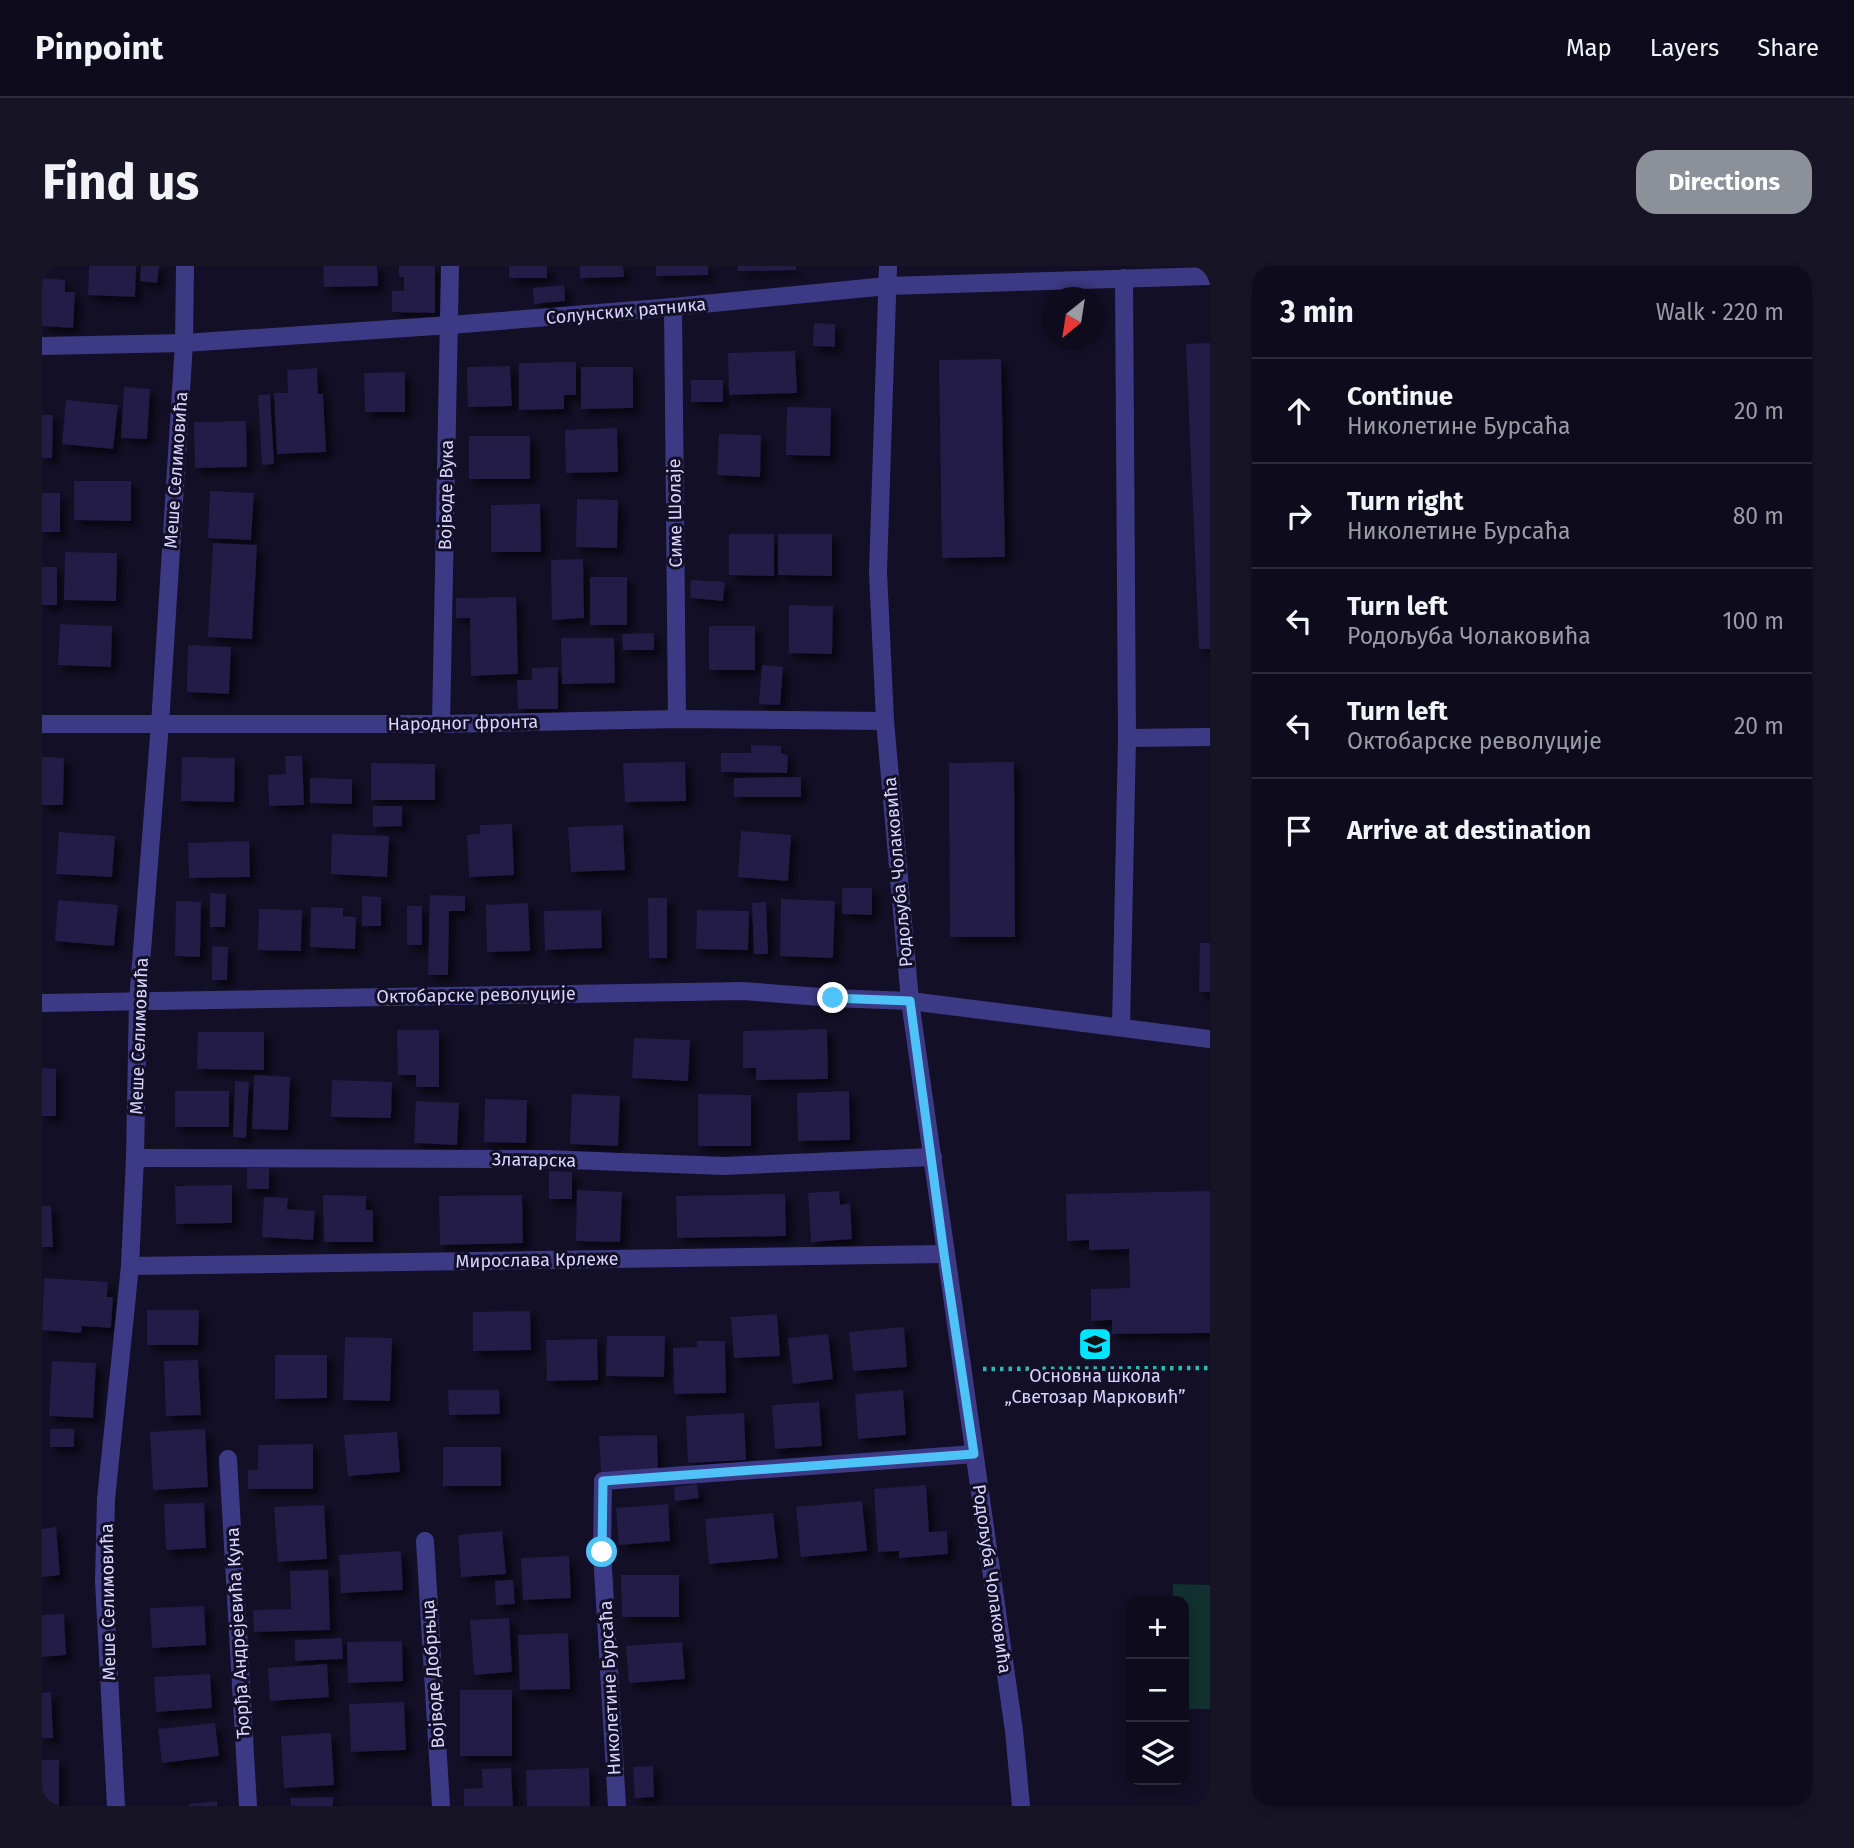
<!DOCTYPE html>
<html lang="en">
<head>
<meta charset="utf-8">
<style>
	body { margin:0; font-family:"Fira Sans",sans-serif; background:#171425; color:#f1f3f6 }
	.controls { position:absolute; right:21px; bottom:21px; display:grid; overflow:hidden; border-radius:14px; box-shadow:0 4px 10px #0003 }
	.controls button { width:63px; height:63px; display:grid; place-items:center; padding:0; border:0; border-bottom:2px solid #2e2b3b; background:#0e0b1c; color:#f1f3f6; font:35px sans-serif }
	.compass { position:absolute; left:1000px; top:21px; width:63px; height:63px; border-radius:50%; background:#0e0b1c; box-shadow:0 4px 10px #0003; rotate:210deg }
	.stop { position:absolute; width:21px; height:21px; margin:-16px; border:5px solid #4fc3f7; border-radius:50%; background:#fff }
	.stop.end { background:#4fc3f7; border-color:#fff; box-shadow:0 2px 7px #0008 }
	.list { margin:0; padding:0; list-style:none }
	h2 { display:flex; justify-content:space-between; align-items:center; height:91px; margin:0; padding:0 28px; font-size:30px }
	h2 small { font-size:23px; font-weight:400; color:#9b9ba3 }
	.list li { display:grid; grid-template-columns:46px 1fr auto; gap:21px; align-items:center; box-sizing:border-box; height:105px; padding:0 28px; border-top:2px solid #2e2b3b }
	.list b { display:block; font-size:26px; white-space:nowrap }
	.list p { margin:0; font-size:23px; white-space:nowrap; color:#9b9ba3 }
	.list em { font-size:23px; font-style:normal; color:#9b9ba3 }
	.icon { flex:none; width:38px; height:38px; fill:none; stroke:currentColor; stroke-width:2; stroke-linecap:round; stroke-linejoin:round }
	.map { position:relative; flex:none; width:1168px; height:1540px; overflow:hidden; border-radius:21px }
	header { display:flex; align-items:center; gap:42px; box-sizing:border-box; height:98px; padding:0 35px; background:#0e0b1c; border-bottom:2px solid #2e2b3b }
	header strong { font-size:33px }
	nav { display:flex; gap:38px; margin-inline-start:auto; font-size:24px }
	.intro { display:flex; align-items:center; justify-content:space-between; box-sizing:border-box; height:168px; padding:0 42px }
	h1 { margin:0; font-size:49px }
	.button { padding:18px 32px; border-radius:21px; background:#8c9099; color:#fff; font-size:24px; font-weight:700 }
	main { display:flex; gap:42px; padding:0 42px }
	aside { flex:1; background:#0e0b1c; border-radius:21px; box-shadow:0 4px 10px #0003 }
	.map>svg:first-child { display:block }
	.green { fill:#12302f }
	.building { fill:#241b47; filter:url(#shadow) }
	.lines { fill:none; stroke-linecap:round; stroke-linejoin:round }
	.path { stroke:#2fb8b0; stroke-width:4.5; stroke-dasharray:3.5 5; stroke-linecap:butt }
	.minor { stroke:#3d3a85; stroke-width:18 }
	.route { stroke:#4fc3f7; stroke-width:9 }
	.labels { text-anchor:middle; stroke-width:6; stroke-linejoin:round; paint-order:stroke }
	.street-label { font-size:18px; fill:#d9d4ff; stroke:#130f26 }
	.poi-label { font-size:18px; fill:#d9d4ff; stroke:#130f26 }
</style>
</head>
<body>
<header>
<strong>Pinpoint</strong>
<nav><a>Map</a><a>Layers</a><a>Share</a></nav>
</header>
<div class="intro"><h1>Find us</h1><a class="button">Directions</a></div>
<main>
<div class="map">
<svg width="1168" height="1540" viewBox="0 0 1168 1540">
	<defs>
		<filter id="shadow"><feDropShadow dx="6" dy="6" stdDeviation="3.5" flood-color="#0009"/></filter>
	</defs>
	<rect width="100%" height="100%" fill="#130f26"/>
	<polygon class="green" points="1131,1318 1168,1319 1168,1443 1142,1443 1142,1335 1131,1335"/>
	<g class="building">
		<polygon points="47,0 94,0 93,31 46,29"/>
		<polygon points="99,0 117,0 115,17 98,15"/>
		<polygon points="281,0 335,0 336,20 282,21"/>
		<polygon points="357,0 393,0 393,47 350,46 350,25 362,25 362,11 357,11"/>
		<rect x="467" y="0" width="38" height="12"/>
		<polygon points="538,0 581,0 582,11 538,12"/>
		<polygon points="614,0 666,0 666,9 614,10"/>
		<polygon points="696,0 754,0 754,4 696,5"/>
		<polygon points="0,12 23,14 23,26 33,26 31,62 0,60"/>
		<polygon points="522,19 523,35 492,38 491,22"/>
		<polygon points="772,57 793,58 793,81 771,80"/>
		<polygon points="1168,77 1168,383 1157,383 1144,78"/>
		<polygon points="753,85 755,127 687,129 686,87"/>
		<polygon points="959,93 963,291 900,292 897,94"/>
		<polygon points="534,96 534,129 522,129 522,143 477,144 477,97"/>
		<polygon points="468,100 470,140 426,141 425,101"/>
		<polygon points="539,101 591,101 591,142 539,143"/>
		<polygon points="275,102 276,128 281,128 284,186 235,188 232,127 246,127 245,104"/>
		<polygon points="363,106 363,146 323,146 322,107"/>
		<rect x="649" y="114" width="32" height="22"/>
		<polygon points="82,121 108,123 105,173 79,172"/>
		<polygon points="228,128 232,198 220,199 216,129"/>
		<polygon points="24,134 76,139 71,183 20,178"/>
		<polygon points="745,141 789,142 788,190 744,189"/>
		<polygon points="0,149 11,149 10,192 0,192"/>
		<polygon points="204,155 205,201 153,202 152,156"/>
		<polygon points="575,162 576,206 524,207 523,164"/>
		<polygon points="677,168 719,169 718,211 675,209"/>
		<rect x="427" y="170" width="61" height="43"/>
		<polygon points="32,215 89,215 89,255 32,254"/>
		<polygon points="168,225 212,227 209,274 166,272"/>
		<rect x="0" y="227" width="18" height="39"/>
		<polygon points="535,233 576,234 575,282 534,281"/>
		<polygon points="498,238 499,286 449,286 449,239"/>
		<polygon points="687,268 732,268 732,310 687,309"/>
		<polygon points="736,268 790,268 790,310 736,309"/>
		<polygon points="171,277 215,279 210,373 166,371"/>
		<polygon points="23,286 75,287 74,335 22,334"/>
		<polygon points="541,293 542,352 510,354 509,294"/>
		<rect x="0" y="301" width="15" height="38"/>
		<rect x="548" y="311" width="37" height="48"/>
		<polygon points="649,314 683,316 681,335 648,332"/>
		<polygon points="474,331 476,408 429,410 428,352 414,352 414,332"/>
		<polygon points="747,339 791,340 790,388 747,387"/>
		<polygon points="18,358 70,360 69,401 16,399"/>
		<rect x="667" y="360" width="46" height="44"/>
		<polygon points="612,367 612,384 581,384 580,368"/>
		<polygon points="519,372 572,372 573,417 520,418"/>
		<polygon points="146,379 189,381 187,428 145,426"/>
		<polygon points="720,399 741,401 738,439 717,438"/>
		<polygon points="516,401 516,443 476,443 475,414 490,414 490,402"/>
		<polygon points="709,479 739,480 739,487 746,489 745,507 679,506 679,487 709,487"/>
		<polygon points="243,490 260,490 262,539 227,540 226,509 244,508"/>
		<polygon points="0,491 22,492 21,539 0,539"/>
		<polygon points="140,491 193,492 192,536 139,535"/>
		<polygon points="643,496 644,535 583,536 581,497"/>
		<polygon points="972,496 973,671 908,671 907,497"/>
		<polygon points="329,497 393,498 393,534 329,534"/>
		<polygon points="759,511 759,531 692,531 692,512"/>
		<polygon points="268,512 310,513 310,538 268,537"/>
		<polygon points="331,540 360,540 360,560 331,561"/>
		<polygon points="470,558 472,609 427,611 425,569 438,568 438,559"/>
		<polygon points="581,559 583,604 529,606 526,561"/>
		<polygon points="699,565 749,569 746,615 696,611"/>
		<polygon points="17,566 73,570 70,611 14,608"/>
		<polygon points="290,568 347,570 345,611 289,608"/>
		<polygon points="207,575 208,611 147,612 146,577"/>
		<polygon points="800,622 830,622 830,649 800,648"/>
		<polygon points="168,627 184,628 183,661 168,661"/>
		<polygon points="388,629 423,630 423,645 407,645 406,709 386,709"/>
		<polygon points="320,630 339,631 339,660 320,660"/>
		<polygon points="606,632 625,632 625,692 607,692"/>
		<polygon points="739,633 793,635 791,692 738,690"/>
		<polygon points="16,634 76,639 72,680 13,675"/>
		<polygon points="134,635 159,636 158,691 133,690"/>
		<polygon points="724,636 726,688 712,688 710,637"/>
		<polygon points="486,637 488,685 445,686 444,639"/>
		<rect x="365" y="640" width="15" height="39"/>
		<polygon points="269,641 301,642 301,650 314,651 313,683 268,681"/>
		<polygon points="217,643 260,644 259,685 216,684"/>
		<polygon points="559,644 560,682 503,684 502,645"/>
		<polygon points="655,644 707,645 706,684 654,683"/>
		<polygon points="1158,677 1168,677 1168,726 1157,726"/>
		<polygon points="170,680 186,681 185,714 170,714"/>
		<polygon points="785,763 786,813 714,814 714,802 701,802 701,765"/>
		<polygon points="355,764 397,764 397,821 374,821 374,809 356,809"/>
		<polygon points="156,766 222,766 222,804 155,803"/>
		<polygon points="592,772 648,774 646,815 590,812"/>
		<polygon points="0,802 14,803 14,850 0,850"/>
		<polygon points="212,809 248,811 246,864 210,863"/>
		<polygon points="290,814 350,816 349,852 289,851"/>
		<polygon points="193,815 207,816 204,872 191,871"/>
		<rect x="133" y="825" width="54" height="36"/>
		<polygon points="807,825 808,874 756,875 755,827"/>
		<polygon points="530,828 578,830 576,880 528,878"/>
		<polygon points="656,828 709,829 709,880 656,880"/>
		<polygon points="443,833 485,834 484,877 442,876"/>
		<polygon points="374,835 417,837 415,879 372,877"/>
		<rect x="205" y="902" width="22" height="21"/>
		<polygon points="507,905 530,906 530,933 507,933"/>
		<polygon points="190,919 190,957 134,958 133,920"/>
		<polygon points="535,924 580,926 578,976 534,975"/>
		<polygon points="797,925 798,939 808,937 810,973 769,976 766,927"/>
		<polygon points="1168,925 1168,1067 1070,1068 1070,1054 1049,1055 1049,1023 1088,1022 1087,983 1047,984 1047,974 1025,975 1024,928"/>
		<polygon points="743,928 744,970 635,972 634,930"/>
		<polygon points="281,929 324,930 324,944 331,944 331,976 282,976"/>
		<polygon points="480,929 481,977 398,979 397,930"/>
		<polygon points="222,931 246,932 245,943 273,945 271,974 220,971"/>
		<polygon points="0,940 9,940 11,981 0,981"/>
		<polygon points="2,1012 66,1016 65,1031 71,1031 69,1062 40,1060 39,1067 0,1064"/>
		<polygon points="105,1044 157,1044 156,1079 105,1079"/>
		<polygon points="488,1045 489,1084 431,1085 431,1046"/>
		<polygon points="735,1048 738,1090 692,1092 689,1051"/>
		<polygon points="862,1061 865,1101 811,1105 807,1066"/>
		<polygon points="786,1068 791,1113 751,1118 746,1072"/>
		<polygon points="565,1070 623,1070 622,1111 564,1110"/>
		<polygon points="303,1071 350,1072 348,1135 301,1134"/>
		<polygon points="555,1073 556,1114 505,1115 504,1074"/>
		<polygon points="655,1075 683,1075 684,1127 632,1128 631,1082 655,1081"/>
		<polygon points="233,1089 285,1089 285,1132 233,1133"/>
		<polygon points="156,1094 159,1149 124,1150 122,1095"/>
		<polygon points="10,1095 54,1097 51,1152 7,1150"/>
		<polygon points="406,1124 457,1124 458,1148 407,1149"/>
		<polygon points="861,1124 864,1169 816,1173 813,1128"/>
		<polygon points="777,1136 780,1180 733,1183 730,1139"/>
		<polygon points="702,1147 704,1194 646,1197 644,1150"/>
		<rect x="8" y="1163" width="24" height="18"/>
		<polygon points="163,1163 166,1221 111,1224 108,1166"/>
		<polygon points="355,1166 358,1206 306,1210 302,1169"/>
		<polygon points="615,1169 616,1205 559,1206 557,1170"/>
		<polygon points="271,1178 271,1223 206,1223 206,1204 216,1204 216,1179"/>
		<rect x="401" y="1181" width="58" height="39"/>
		<polygon points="655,1218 657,1232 633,1235 632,1221"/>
		<polygon points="884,1219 887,1266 905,1265 906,1288 857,1292 857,1285 836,1286 832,1223"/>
		<polygon points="820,1235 825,1285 759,1291 754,1241"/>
		<polygon points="162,1237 164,1282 124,1284 122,1238"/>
		<polygon points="626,1238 628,1275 577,1279 574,1242"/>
		<polygon points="282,1239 285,1293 236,1296 232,1241"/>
		<polygon points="731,1247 736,1292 667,1298 663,1253"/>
		<polygon points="14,1261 18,1309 0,1311 0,1263"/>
		<polygon points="460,1265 464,1308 419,1311 416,1269"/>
		<polygon points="359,1285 361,1324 299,1327 297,1289"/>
		<polygon points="527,1290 529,1332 481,1334 479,1292"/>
		<polygon points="286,1304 288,1364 212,1366 211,1344 249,1343 248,1305"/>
		<polygon points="579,1309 637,1309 637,1351 580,1351"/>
		<polygon points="471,1314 473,1338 454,1339 453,1315"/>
		<polygon points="162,1340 164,1379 110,1382 108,1342"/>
		<polygon points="22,1348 24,1389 0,1391 0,1349"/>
		<polygon points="467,1352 470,1406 432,1409 428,1354"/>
		<polygon points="526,1367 528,1423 478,1424 476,1369"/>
		<polygon points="300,1372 301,1393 253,1395 253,1374"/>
		<polygon points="360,1375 361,1415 306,1417 305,1376"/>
		<polygon points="640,1376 643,1413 587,1417 584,1380"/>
		<polygon points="285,1398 287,1431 228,1435 226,1402"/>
		<polygon points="168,1408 170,1442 114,1446 112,1411"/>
		<rect x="418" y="1424" width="52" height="66"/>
		<polygon points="9,1426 11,1472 0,1472 0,1427"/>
		<polygon points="362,1436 364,1484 309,1486 307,1438"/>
		<polygon points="173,1457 177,1490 120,1497 116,1463"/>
		<polygon points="289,1467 292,1519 242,1522 239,1470"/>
		<rect x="0" y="1494" width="17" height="46"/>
		<polygon points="611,1500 612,1531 593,1532 591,1501"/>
		<polygon points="469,1502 471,1540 422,1540 422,1523 441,1522 440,1503"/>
		<polygon points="547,1502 548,1540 485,1540 484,1504"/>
		<polygon points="291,1531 291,1540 249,1540 249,1532"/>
		<polygon points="175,1535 175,1540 147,1540 147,1538"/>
	</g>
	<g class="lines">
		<polyline class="path" points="941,1103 1168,1102"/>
		<g class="minor">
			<polyline points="846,0 836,306 843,455 868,735 972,1465 979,1540"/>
			<polyline points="631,41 635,453"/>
			<polyline points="0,80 142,77 408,59 631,41 845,20 1168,10"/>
			<polyline points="0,458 399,458 635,453 843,455"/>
			<polyline points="399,458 408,0"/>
			<polyline points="1085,472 1168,471"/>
			<polyline points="0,737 701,725 791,732 868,735 1168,773"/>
			<polyline points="1079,761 1085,472 1082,12"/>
			<polyline points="93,892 503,893 681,900 891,891"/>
			<polyline points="88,1000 902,988"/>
			<polyline points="186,1193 206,1540"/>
			<polyline points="383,1275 399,1540"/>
			<polyline points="74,1540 62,1315 64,1233 88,1000 93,892 96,735 118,458 142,77 143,0"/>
			<polyline points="575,1540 560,1286 561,1215 932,1188"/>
		</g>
	</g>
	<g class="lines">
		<polyline class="route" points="560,1286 561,1215 932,1188 902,988 868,735 791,732"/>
	</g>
	<defs>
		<g id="school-square" transform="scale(1.75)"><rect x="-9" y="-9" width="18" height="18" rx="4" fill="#00e5ff" stroke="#130f26"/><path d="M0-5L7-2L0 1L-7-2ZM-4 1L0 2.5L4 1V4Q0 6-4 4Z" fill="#111"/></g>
	</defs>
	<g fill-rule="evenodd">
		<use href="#school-square" x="1053" y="1078"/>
	</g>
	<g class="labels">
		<g class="street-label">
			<text transform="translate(584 45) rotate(-5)" y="6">Солунских ратника</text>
			<text transform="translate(134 204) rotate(-86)" y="6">Меше Селимовића</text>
			<text transform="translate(404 229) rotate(-89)" y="6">Војводе Вука</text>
			<text transform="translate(633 247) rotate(-91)" y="6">Симе Шолаје</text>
			<text transform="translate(421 457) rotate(-1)" y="6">Народног фронта</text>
			<text transform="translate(856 606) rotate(-95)" y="6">Родољуба Чолаковића</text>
			<text transform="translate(434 729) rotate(-1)" y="6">Октобарске револуције</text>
			<text transform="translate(97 770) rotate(-88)" y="6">Меше Селимовића</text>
			<text transform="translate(492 894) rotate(1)" y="6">Златарска</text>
			<text transform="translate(495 994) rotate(-1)" y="6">Мирослава Крлеже</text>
			<text transform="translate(950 1313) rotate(82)" y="6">Родољуба Чолаковића</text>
			<text transform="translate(66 1336) rotate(-91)" y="6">Меше Селимовића</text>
			<text transform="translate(196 1367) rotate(-93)" y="6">Ђорђа Андрејевића Куна</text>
			<text transform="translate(391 1408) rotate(-94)" y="6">Војводе Добрњца</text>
			<text transform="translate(568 1422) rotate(-93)" y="6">Николетине Бурсаћа</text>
		</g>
		<g class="poi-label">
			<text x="1053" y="1116">Основна школа<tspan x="1053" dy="21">„Светозар Марковић”</tspan></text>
		</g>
	</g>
</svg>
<div class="controls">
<button>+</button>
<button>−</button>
<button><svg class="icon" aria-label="layers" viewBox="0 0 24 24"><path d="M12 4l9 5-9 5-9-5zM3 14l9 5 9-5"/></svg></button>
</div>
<svg class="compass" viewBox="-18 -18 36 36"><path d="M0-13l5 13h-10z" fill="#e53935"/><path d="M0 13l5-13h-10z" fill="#9b9ba3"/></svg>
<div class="stop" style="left:560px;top:1286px"></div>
<div class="stop end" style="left:791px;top:732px"></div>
</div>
<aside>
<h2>3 min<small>Walk · 220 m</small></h2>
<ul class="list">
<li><svg class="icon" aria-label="ahead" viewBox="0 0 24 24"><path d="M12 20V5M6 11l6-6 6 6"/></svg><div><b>Continue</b><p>Николетине Бурсаћа</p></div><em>20 m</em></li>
<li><svg class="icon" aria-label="right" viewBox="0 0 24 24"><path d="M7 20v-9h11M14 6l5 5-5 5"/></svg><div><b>Turn right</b><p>Николетине Бурсаћа</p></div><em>80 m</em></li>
<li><svg class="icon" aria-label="left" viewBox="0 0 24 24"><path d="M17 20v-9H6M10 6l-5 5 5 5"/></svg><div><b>Turn left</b><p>Родољуба Чолаковића</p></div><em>100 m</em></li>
<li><svg class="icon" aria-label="left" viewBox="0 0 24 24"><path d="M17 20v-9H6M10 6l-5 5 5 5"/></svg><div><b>Turn left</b><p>Октобарске револуције</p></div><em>20 m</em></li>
<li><svg class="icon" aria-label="arrive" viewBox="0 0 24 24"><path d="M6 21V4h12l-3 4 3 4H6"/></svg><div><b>Arrive at destination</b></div></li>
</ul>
</aside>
</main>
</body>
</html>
